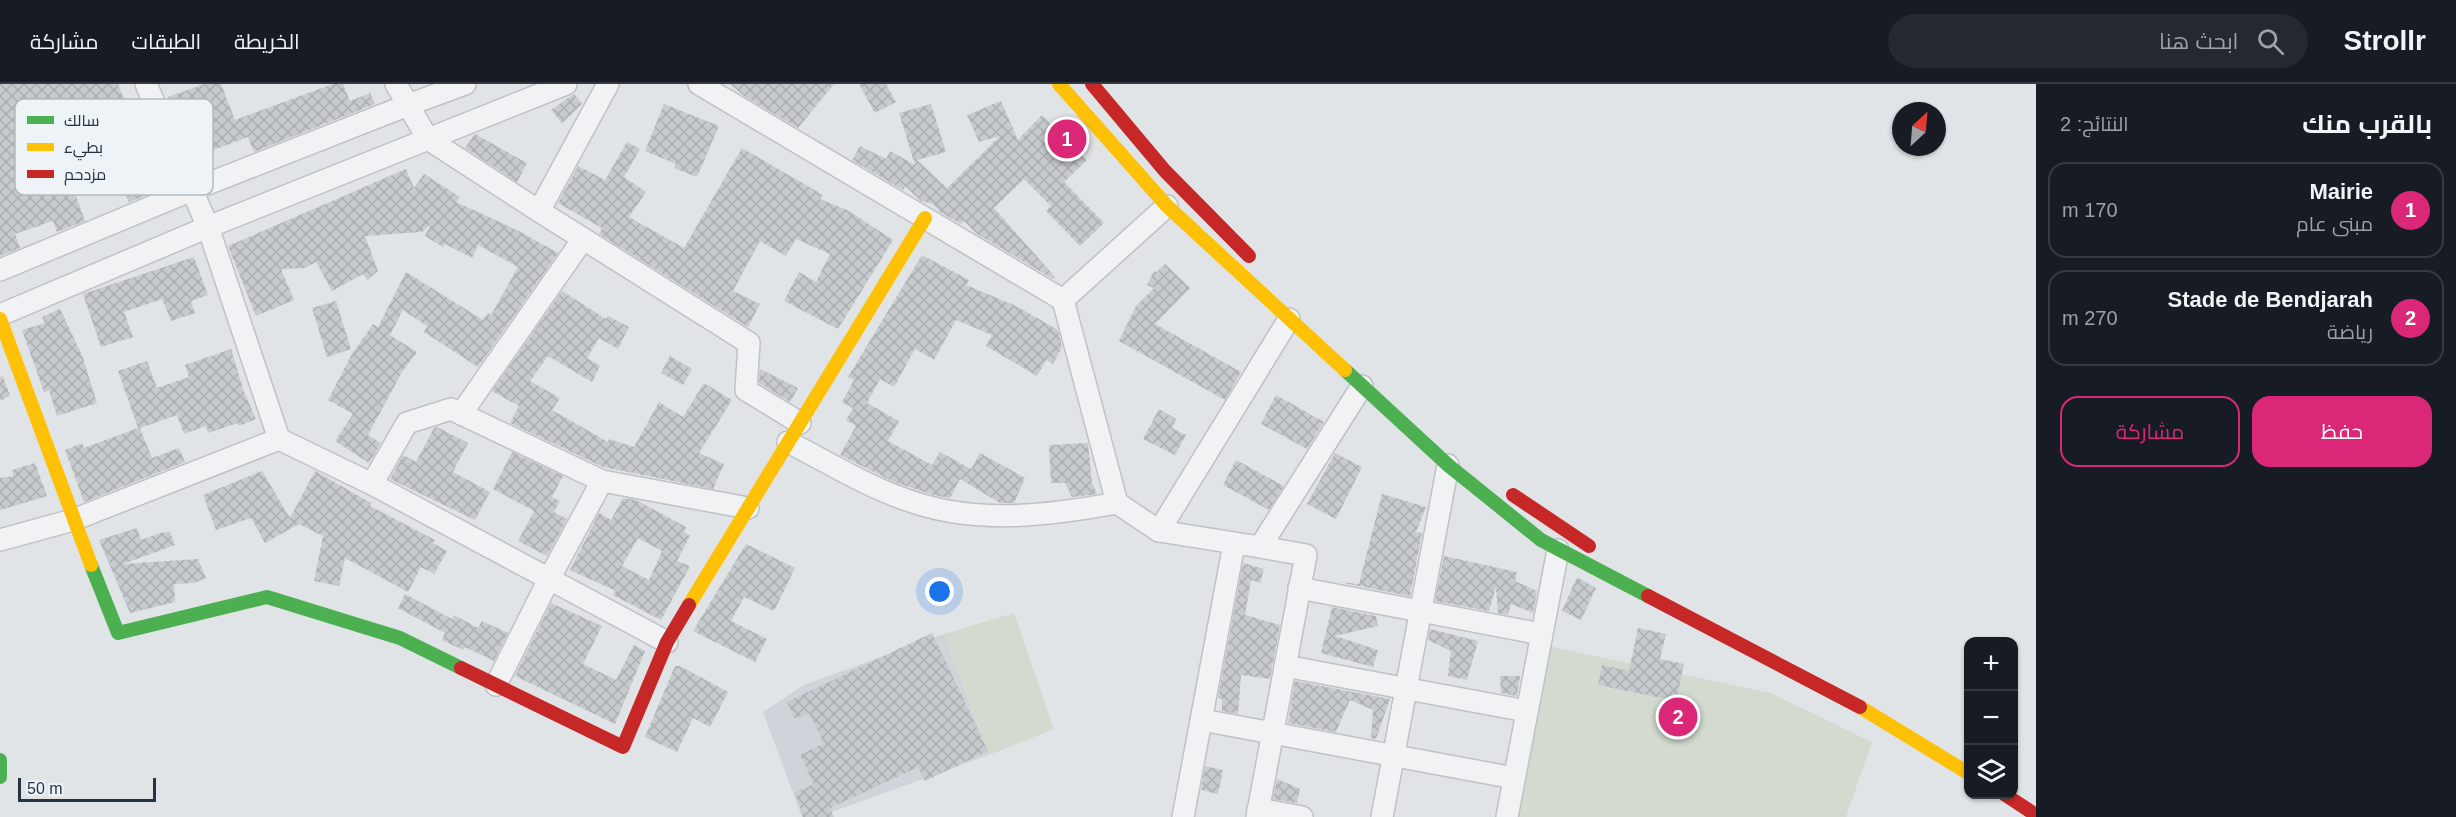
<!DOCTYPE html>
<html lang="ar">
<head>
<meta charset="utf-8">
<style>
	body { margin:0; font-family:Helvetica,Cairo,sans-serif; background:#242831; color:#f1f3f6; direction:rtl }
	.controls { position:absolute; right:18px; bottom:18px; display:grid; overflow:hidden; border-radius:12px; box-shadow:0 2px 4px #0004 }
	.controls button { width:54px; height:54px; display:grid; place-items:center; padding:0; border:0; border-bottom:2px solid #363941; background:#171b24; color:#f1f3f6; font:30px sans-serif }
	.compass { position:absolute; left:1892px; top:18px; width:54px; height:54px; border-radius:50%; background:#171b24; box-shadow:0 2px 4px #0004; rotate:26deg }
	.scale { position:absolute; left:18px; bottom:15px; width:138px; box-sizing:border-box; padding-left:6px; border:3px solid #263442; border-top:0; font-size:16px; line-height:21px; white-space:nowrap; color:#263442; -webkit-text-stroke:4px #eef3f7; paint-order:stroke }
	.you { position:absolute; left:940px; top:508px; width:21px; height:21px; margin:-15px; border:4px solid #fff; border-radius:50%; background:#1a73e8; box-shadow:0 0 0 9px #1a73e833 }
	.badge { display:grid; place-items:center; width:39px; height:39px; border-radius:50%; background:#db2777; color:#fff; font-size:20px; font-weight:700 }
	.pin { position:absolute; translate:-50% -50%; border:3px solid #fff; box-shadow:0 2px 6px #0006 }
	.list { margin:0; padding:0; list-style:none }
	h2 { display:flex; justify-content:space-between; align-items:center; height:78px; margin:0; padding:0 24px; font-size:26px }
	h2 small { font-size:20px; font-weight:400; color:#9ea1a6 }
	.list li { display:grid; grid-template-columns:39px 1fr auto; gap:18px; align-items:center; box-sizing:border-box; height:96px; margin:0 12px 12px; padding:0 12px; border:2px solid #363941; border-radius:18px }
	.list b { display:block; font-size:22px; white-space:nowrap }
	.list p { margin:0; font-size:20px; white-space:nowrap; color:#9ea1a6 }
	.list em { font-size:20px; font-style:normal; color:#9ea1a6 }
	.actions { display:flex; gap:12px; padding:18px 24px }
	.actions a { flex:1; padding:14px 0; border:2px solid #db2777; border-radius:18px; text-align:center; font-size:21px; color:#db2777 }
	.actions .main { background:#db2777; color:#fff }
	.icon { flex:none; width:33px; height:33px; fill:none; stroke:currentColor; stroke-width:2; stroke-linecap:round; stroke-linejoin:round }
	.map { position:relative; flex:none; width:2036px; height:733px; overflow:hidden; direction:ltr }
	header { display:flex; align-items:center; gap:36px; box-sizing:border-box; height:84px; padding:0 30px; background:#171b24; border-bottom:2px solid #363941 }
	header strong { font-size:28px }
	nav { display:flex; gap:33px; margin-inline-start:auto; font-size:21px }
	.search { width:420px; height:54px; background:#242831; display:flex; align-items:center; gap:15px; box-sizing:border-box; padding:0 21px; border-radius:33px; color:#9ea1a6; font-size:22px }
	main { display:flex }
	aside { flex:1; background:#171b24 }
	.map>svg:first-child { display:block }
	.built { fill:#cfd4db }
	.grass { fill:#d3dbd1 }
	.building { fill:url(#building-cross-hatch); fill-rule:evenodd }
	.lines { fill:none; stroke-linecap:round; stroke-linejoin:round }
	.street-casing { stroke:#bfc2c5; stroke-width:24 }
	.street { stroke:#f1f2f3; stroke-width:21 }
	.fast { stroke:#4caf50; stroke-width:14 }
	.slow { stroke:#ffc107; stroke-width:14 }
	.jam { stroke:#c62828; stroke-width:14 }
	.key { fill:#eef3f7; stroke:#b2bac1; stroke-width:1.5 }
	.key-label { font-size:16px; fill:#263442 }
</style>
</head>
<body>
<header>
<strong>Strollr</strong>
<div class="search"><svg class="icon" aria-label="search" viewBox="0 0 24 24"><circle cx="10" cy="10" r="6"/><path d="M15 15l6 6"/></svg>ابحث هنا</div>
<nav><a>الخريطة</a><a>الطبقات</a><a>مشاركة</a></nav>
</header>
<main>
<aside>
<h2>بالقرب منك<small>النتائج: 2</small></h2>
<ul class="list">
<li><span class="badge">1</span><div><b>Mairie</b><p>مبنى عام</p></div><em>170 m</em></li>
<li><span class="badge">2</span><div><b>Stade de Bendjarah</b><p>رياضة</p></div><em>270 m</em></li>
</ul>
<div class="actions"><a class="main">حفظ</a><a>مشاركة</a></div>
</aside>
<div class="map">
<svg width="2036" height="733" viewBox="0 0 2036 733">
	<defs>
		<pattern id="building-cross-hatch" width="8" height="8" patternUnits="userSpaceOnUse" patternTransform="scale(1.5)"><rect width="8" height="8" fill="#c7cbce"/><path d="M0 0l8 8M0 8l8-8" fill="none" stroke="#abafb2"/></pattern>
	</defs>
	<rect width="100%" height="100%" fill="#e1e4e7"/>
	<polygon class="built" points="944,550 989,671 818,733 802,733 763,628 804,601"/>
	<g class="grass">
		<polygon points="1014,529 1054,645 989,671 944,550"/>
		<polygon points="1548,562 1771,609 1872,658 1846,733 1516,733"/>
	</g>
	<g class="building">
		<polygon points="0,0 118,0 129,27 133,25 167,103 129,118 116,88 109,91 92,52 60,68 85,137 57,148 53,137 15,150 20,164 0,172"/>
		<polygon points="204,0 221,0 235,36 333,0 343,0 350,17 370,9 375,20 254,68 248,53 192,74 168,13"/>
		<polygon points="730,0 834,0 798,44 744,12"/>
		<polygon points="859,0 886,0 896,18 875,29"/>
		<polygon points="574,10 582,20 562,39 551,26"/>
		<polygon points="1001,17 1018,56 1042,31 1087,76 1064,98 1104,139 1080,162 1046,127 1051,122 1024,95 994,124 1055,193 1053,195 977,150 964,137 961,140 940,128 933,120 921,117 905,102 903,106 852,76 860,62 886,75 890,67 915,81 899,29 931,20 946,68 917,76 947,104 1000,52 979,58 967,31"/>
		<polygon points="664,20 719,42 697,93 674,84 676,80 645,67"/>
		<polygon points="475,50 527,79 517,98 465,64"/>
		<polygon points="627,58 640,65 624,93 646,108 629,133 684,164 742,64 823,111 820,115 849,127 893,156 838,245 784,217 799,188 816,198 830,170 796,155 786,172 760,157 733,207 760,220 748,243 599,150 602,144 558,119 578,82 605,96"/>
		<polygon points="406,85 414,104 424,90 460,113 456,118 517,146 558,169 478,283 424,248 427,242 403,226 390,251 417,268 402,288 368,351 381,359 369,379 335,357 353,330 328,316 352,270 373,240 378,243 406,188 483,236 488,229 491,231 518,183 478,161 472,174 445,160 443,163 425,152 431,140 422,148 365,152 378,187 367,196 363,190 332,207 316,178 305,184 281,185 294,216 256,232 228,162"/>
		<polygon points="922,171 969,196 966,201 1016,222 1058,246 1062,263 1053,280 1046,276 1037,292 986,262 992,251 956,236 934,276 915,265 894,303 880,295 867,319 899,337 888,357 932,381 940,368 971,385 980,369 1025,394 1014,419 1000,419 960,395 950,414 933,411 894,398 840,371 856,342 846,336 853,324 842,318 854,296 848,293"/>
		<polygon points="194,173 208,211 191,217 195,229 171,237 162,215 124,228 133,253 101,263 83,210"/>
		<polygon points="1165,180 1190,204 1155,240 1241,288 1225,316 1119,257 1136,222 1154,204 1147,201 1154,187 1157,188"/>
		<polygon points="562,207 606,235 608,232 629,243 618,265 599,254 587,274 600,282 592,298 548,272 530,297 560,314 552,326 608,358 609,355 634,363 659,318 683,333 704,299 732,316 699,369 724,380 713,405 603,383 510,339 519,322 492,307"/>
		<polygon points="336,217 351,265 327,273 312,224"/>
		<polygon points="60,225 82,271 97,319 57,332 49,306 44,308 22,246 45,239 42,233"/>
		<polygon points="231,265 243,305 256,335 239,342 238,339 208,349 206,342 184,350 177,331 140,344 152,374 179,364 185,378 84,418 65,366 82,359 84,364 138,344 118,287 147,277 157,304 189,293 185,281"/>
		<polygon points="670,272 692,285 683,301 661,289"/>
		<polygon points="760,285 798,304 790,318 759,299"/>
		<polygon points="3,292 10,312 0,317 0,293"/>
		<polygon points="1276,311 1324,338 1307,365 1261,340"/>
		<polygon points="1159,325 1176,335 1172,344 1186,351 1175,371 1143,355"/>
		<polygon points="437,343 468,359 453,388 490,408 475,436 390,395 403,371 416,378 434,344"/>
		<polygon points="1088,359 1092,399 1097,410 1072,413 1065,399 1051,399 1049,361"/>
		<polygon points="512,368 563,392 552,413 560,417 554,428 567,435 547,472 518,457 534,427 493,405"/>
		<polygon points="1335,369 1362,383 1336,435 1307,420"/>
		<polygon points="1236,376 1284,402 1269,426 1223,401"/>
		<polygon points="35,379 47,412 0,426 0,394 13,392 12,386"/>
		<polygon points="262,387 290,434 315,387 371,419 370,422 435,456 433,459 447,467 434,490 421,483 408,508 345,474 339,502 314,497 323,452 299,440 265,459 251,434 216,446 203,411"/>
		<polygon points="1382,410 1426,423 1416,448 1422,449 1410,512 1338,498 1359,500"/>
		<path d="M623,414L636,416L686,443L684,448L690,452L677,477L690,482L661,536L613,511L616,507L570,486L599,429L611,436ZM638,454L662,467L649,496L622,482Z"/>
		<polygon points="137,444 141,456 160,449 170,448 175,461 123,480 198,475 206,494 194,499 174,500 175,518 130,529 99,456"/>
		<polygon points="746,460 795,484 774,527 744,513 731,537 767,555 755,578 693,547"/>
		<polygon points="1444,472 1517,488 1515,497 1537,507 1533,529 1511,520 1508,531 1498,529 1496,503 1489,527 1435,517"/>
		<polygon points="1243,479 1264,485 1260,499 1251,496 1245,531 1280,541 1270,595 1241,591 1238,630 1222,627 1222,615 1218,614"/>
		<polygon points="1577,493 1596,504 1581,536 1562,527"/>
		<polygon points="405,510 452,535 454,531 478,544 482,537 508,549 494,577 465,563 463,566 442,556 445,549 398,524"/>
		<polygon points="551,519 602,542 583,580 616,596 634,561 645,567 615,640 515,592"/>
		<polygon points="1332,523 1376,532 1378,542 1335,552 1378,566 1373,583 1321,569"/>
		<polygon points="1638,544 1666,550 1660,575 1684,580 1676,617 1598,601 1602,581 1629,587"/>
		<polygon points="1430,545 1478,557 1467,596 1448,592 1451,567 1428,556"/>
		<polygon points="932,549 988,667 925,697 918,683 830,724 834,733 803,733 795,708 814,700 800,671 824,659 809,629 795,635 787,618"/>
		<polygon points="675,582 680,582 728,608 710,643 693,634 677,668 645,653"/>
		<polygon points="1500,592 1520,592 1517,612 1501,609"/>
		<polygon points="1295,597 1390,615 1376,655 1371,654 1373,626 1350,616 1336,648 1288,639"/>
		<polygon points="1205,682 1223,686 1218,710 1201,706"/>
		<polygon points="1277,695 1300,705 1297,719 1273,715"/>
	</g>
	<g class="lines">
		<g class="street-casing">
			<g id="street">
				<polyline points="465,0 408,21 428,55 539,127 608,0"/>
				<polyline points="699,0 1063,216 1167,122"/>
				<polyline points="539,127 749,259 746,306 800,339"/>
				<polyline points="0,186 192,106 408,21 396,0"/>
				<polyline points="1063,216 1117,419 1159,447 1289,235"/>
				<polyline points="0,231 208,143 566,0"/>
				<polyline points="461,330 583,155"/>
				<polyline points="279,355 372,400 667,558"/>
				<path d="M788,358C826,377 864,401 904,415C973,441 1046,432 1117,419"/>
				<polyline points="372,400 407,339 451,325 602,397 748,424"/>
				<polyline points="1159,447 1260,463 1362,302"/>
				<polyline points="0,456 73,436 279,355 208,143 146,0"/>
				<polyline points="1299,504 1541,550"/>
				<polyline points="1285,582 1526,627"/>
				<polyline points="496,601 549,495 602,397"/>
				<polyline points="1202,636 1514,694"/>
				<polyline points="1258,725 1302,733"/>
				<polyline points="1183,733 1234,460"/>
				<polyline points="1257,733 1306,471 1260,463"/>
				<polyline points="1382,733 1448,381"/>
				<polyline points="1507,733 1558,466"/>
			</g>
		</g>
		<use href="#street" class="street"/>
		<g class="fast">
			<polyline points="1345,286 1448,381 1541,456 1648,512"/>
			<polyline points="91,481 118,549 267,513 400,554 461,584"/>
			<polyline points="0,676 0,693"/>
		</g>
		<g class="slow">
			<polyline points="1059,0 1167,122 1345,286"/>
			<polyline points="0,235 91,481"/>
			<polyline points="689,521 925,134"/>
			<polyline points="1860,623 1968,689"/>
		</g>
		<g class="jam">
			<polyline points="1092,0 1165,87 1249,172"/>
			<polyline points="1513,411 1589,462"/>
			<polyline points="1648,512 1860,623"/>
			<polyline points="461,584 623,663 667,558 689,521"/>
			<polyline points="2004,710 2036,731"/>
		</g>
	</g>
	<rect x="15" y="15" width="198" height="96" rx="9" class="key"/>
	<rect x="27" y="32" width="27" height="8" fill="#4caf50"/>
	<rect x="27" y="59" width="27" height="8" fill="#ffc107"/>
	<rect x="27" y="86" width="27" height="8" fill="#c62828"/>
	<g class="key-label">
		<text x="64" y="42">سالك</text>
		<text x="64" y="69">بطيء</text>
		<text x="64" y="96">مزدحم</text>
	</g>
</svg>
<div class="controls">
<button>+</button>
<button>−</button>
<button><svg class="icon" aria-label="layers" viewBox="0 0 24 24"><path d="M12 4l9 5-9 5-9-5zM3 14l9 5 9-5"/></svg></button>
</div>
<svg class="compass" viewBox="-18 -18 36 36"><path d="M0-13l5 13h-10z" fill="#e53935"/><path d="M0 13l5-13h-10z" fill="#9ea1a6"/></svg>
<div class="scale">50 m</div>
<div class="you"></div>
<div class="pin badge" style="left:1067px;top:55px">1</div>
<div class="pin badge" style="left:1678px;top:633px">2</div>
</div>
</main>
</body>
</html>
